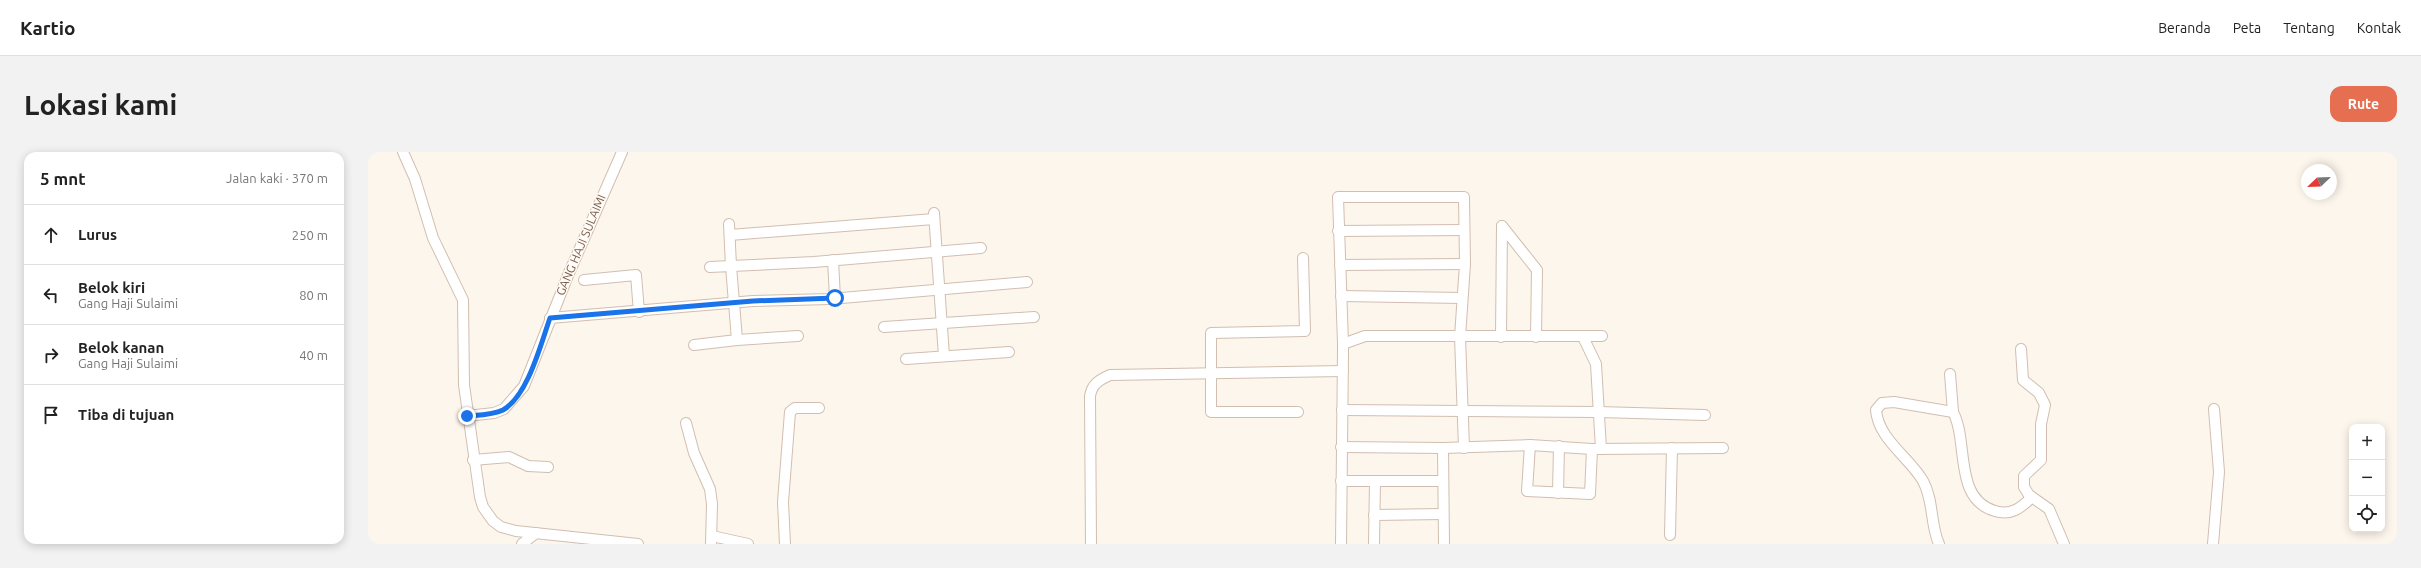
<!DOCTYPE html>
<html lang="id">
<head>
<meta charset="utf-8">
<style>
	body { margin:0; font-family:Ubuntu,sans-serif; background:#f2f2f2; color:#222 }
	.controls { position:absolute; right:12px; bottom:12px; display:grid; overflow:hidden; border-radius:8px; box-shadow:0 2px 10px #0003 }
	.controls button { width:36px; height:36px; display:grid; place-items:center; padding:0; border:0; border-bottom:1px solid #e0e0e0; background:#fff; color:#222; font:20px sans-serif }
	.compass { position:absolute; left:1933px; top:12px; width:36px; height:36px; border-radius:50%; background:#fff; box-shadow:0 2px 10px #0003; rotate:247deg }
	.stop { position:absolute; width:12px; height:12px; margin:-9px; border:3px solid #1a73e8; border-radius:50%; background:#fff }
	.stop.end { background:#1a73e8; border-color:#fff; box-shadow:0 1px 4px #0008 }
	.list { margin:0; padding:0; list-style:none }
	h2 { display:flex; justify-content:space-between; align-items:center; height:52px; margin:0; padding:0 16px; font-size:17px }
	h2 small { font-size:13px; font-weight:400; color:#767676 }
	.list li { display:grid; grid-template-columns:26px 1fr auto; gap:12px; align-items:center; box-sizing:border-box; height:60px; padding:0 16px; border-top:1px solid #e0e0e0 }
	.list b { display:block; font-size:15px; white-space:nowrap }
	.list p { margin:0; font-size:13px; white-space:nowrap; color:#767676 }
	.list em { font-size:13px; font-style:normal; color:#767676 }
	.icon { flex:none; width:22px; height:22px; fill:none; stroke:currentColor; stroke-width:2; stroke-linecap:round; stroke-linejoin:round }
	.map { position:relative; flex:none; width:2029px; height:392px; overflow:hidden; border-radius:12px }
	header { display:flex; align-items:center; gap:24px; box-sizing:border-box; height:56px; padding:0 20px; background:#fff; border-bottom:1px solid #e0e0e0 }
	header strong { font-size:19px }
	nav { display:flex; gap:22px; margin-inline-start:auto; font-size:14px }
	.intro { display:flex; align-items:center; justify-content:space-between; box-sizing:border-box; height:96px; padding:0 24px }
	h1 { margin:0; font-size:28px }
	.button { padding:10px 18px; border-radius:12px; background:#e76f51; color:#fff; font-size:14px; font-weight:700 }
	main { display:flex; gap:24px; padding:0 24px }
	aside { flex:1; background:#fff; border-radius:12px; box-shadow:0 2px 10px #0003 }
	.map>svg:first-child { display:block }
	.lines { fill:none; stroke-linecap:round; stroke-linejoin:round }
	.minor-casing { stroke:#d1beb0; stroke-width:12 }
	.minor { stroke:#fff; stroke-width:10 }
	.route { stroke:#1a73e8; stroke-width:5 }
	.labels { text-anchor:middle; stroke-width:3; stroke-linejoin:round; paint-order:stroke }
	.street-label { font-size:12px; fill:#7a5c4d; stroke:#fffaf3 }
</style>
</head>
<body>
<header>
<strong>Kartio</strong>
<nav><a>Beranda</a><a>Peta</a><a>Tentang</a><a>Kontak</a></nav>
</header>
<div class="intro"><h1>Lokasi kami</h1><a class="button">Rute</a></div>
<main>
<aside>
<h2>5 mnt<small>Jalan kaki · 370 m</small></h2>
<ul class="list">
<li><svg class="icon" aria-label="ahead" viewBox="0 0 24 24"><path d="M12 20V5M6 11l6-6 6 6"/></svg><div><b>Lurus</b></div><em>250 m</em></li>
<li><svg class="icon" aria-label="left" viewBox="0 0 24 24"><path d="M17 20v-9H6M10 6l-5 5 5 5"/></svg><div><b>Belok kiri</b><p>Gang Haji Sulaimi</p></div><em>80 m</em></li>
<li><svg class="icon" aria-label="right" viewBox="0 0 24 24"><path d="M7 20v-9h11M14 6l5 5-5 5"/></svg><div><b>Belok kanan</b><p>Gang Haji Sulaimi</p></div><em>40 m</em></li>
<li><svg class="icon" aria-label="arrive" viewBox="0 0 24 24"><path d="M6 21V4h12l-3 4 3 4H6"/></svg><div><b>Tiba di tujuan</b></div></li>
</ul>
</aside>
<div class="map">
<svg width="2029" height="392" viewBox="0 0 2029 392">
	<rect width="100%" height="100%" fill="#fdf6ec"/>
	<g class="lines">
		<g class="minor-casing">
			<g id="minor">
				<polyline points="35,0 47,27 65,86 95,148 96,233 112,345 115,355 125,369 133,375 148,379 270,392"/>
				<polyline points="566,61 576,204"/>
				<polyline points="361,72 363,114 446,110 613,96"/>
				<polyline points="1134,74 1169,118 1168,185"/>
				<polyline points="970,79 1096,78"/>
				<polyline points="362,83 566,67"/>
				<polyline points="465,108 467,146"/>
				<polyline points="972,113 1097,112"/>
				<polyline points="216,128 268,123 271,160"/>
				<polyline points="973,144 1094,146"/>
				<polyline points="182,166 385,149 462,147 659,130"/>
				<polyline points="516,175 666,165"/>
				<polyline points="1133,185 1134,74"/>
				<polyline points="1215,185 1228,212 1233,297"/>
				<polyline points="369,188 430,184"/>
				<polyline points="975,192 970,45 1096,45 1097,112 1092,185 1096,296"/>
				<polyline points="326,193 369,188 363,114 342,115"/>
				<polyline points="1653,197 1655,228 1671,241 1677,253 1673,272 1673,308 1656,324 1656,335 1661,343 1681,357 1696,392"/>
				<polyline points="538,207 641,200"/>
				<polyline points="1582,222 1585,260"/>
				<polyline points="974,258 1231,260 1337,263"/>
				<polyline points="930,260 843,260 843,181 937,179 935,106"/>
				<polyline points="99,264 126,261 136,257 156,234 201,121 254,0"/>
				<polyline points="318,271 326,301 342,337 344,352 343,392"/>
				<polyline points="1162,293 1159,339 1222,342 1224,297"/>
				<polyline points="973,295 1075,296 1162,293 1224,297 1355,296"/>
				<polyline points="1075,296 1076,392"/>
				<polyline points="105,308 141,305 160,314 180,315"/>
				<polyline points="973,329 1075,329"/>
				<polyline points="1190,341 1191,294"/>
				<polyline points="1006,363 1075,362"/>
				<polyline points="1302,383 1304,296"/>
				<polyline points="344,384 380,392"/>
				<polyline points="154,392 168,381"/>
				<polyline points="417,392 415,350 422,260 427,256 451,256"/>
				<path d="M723,392L722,244C724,232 731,228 742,223L975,219"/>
				<polyline points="973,392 975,200 975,192 997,184 1234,184"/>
				<polyline points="1006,392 1007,329"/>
				<path d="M1571,392C1562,372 1566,349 1555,329C1542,306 1510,287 1508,258L1514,251L1526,250L1585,260C1601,290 1585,347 1627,359C1643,364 1653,356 1664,345"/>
				<polyline points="1845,392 1851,320 1846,257"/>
			</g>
		</g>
		<use href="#minor" class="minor"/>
	</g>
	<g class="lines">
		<path class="route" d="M99,264C111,263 125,263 135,258C160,244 173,191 182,166L385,149L467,146"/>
	</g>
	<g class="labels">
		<g class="street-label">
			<text transform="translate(213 93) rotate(-67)" y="4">GANG HAJI SULAIMI</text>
		</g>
	</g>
</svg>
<div class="controls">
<button>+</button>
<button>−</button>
<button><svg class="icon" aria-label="locate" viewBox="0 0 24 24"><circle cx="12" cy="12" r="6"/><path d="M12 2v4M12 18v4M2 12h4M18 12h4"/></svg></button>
</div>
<svg class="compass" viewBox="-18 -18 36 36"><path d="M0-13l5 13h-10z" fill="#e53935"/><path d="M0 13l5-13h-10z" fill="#767676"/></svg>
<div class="stop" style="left:467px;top:146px"></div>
<div class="stop end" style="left:99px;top:264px"></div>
</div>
</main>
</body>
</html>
